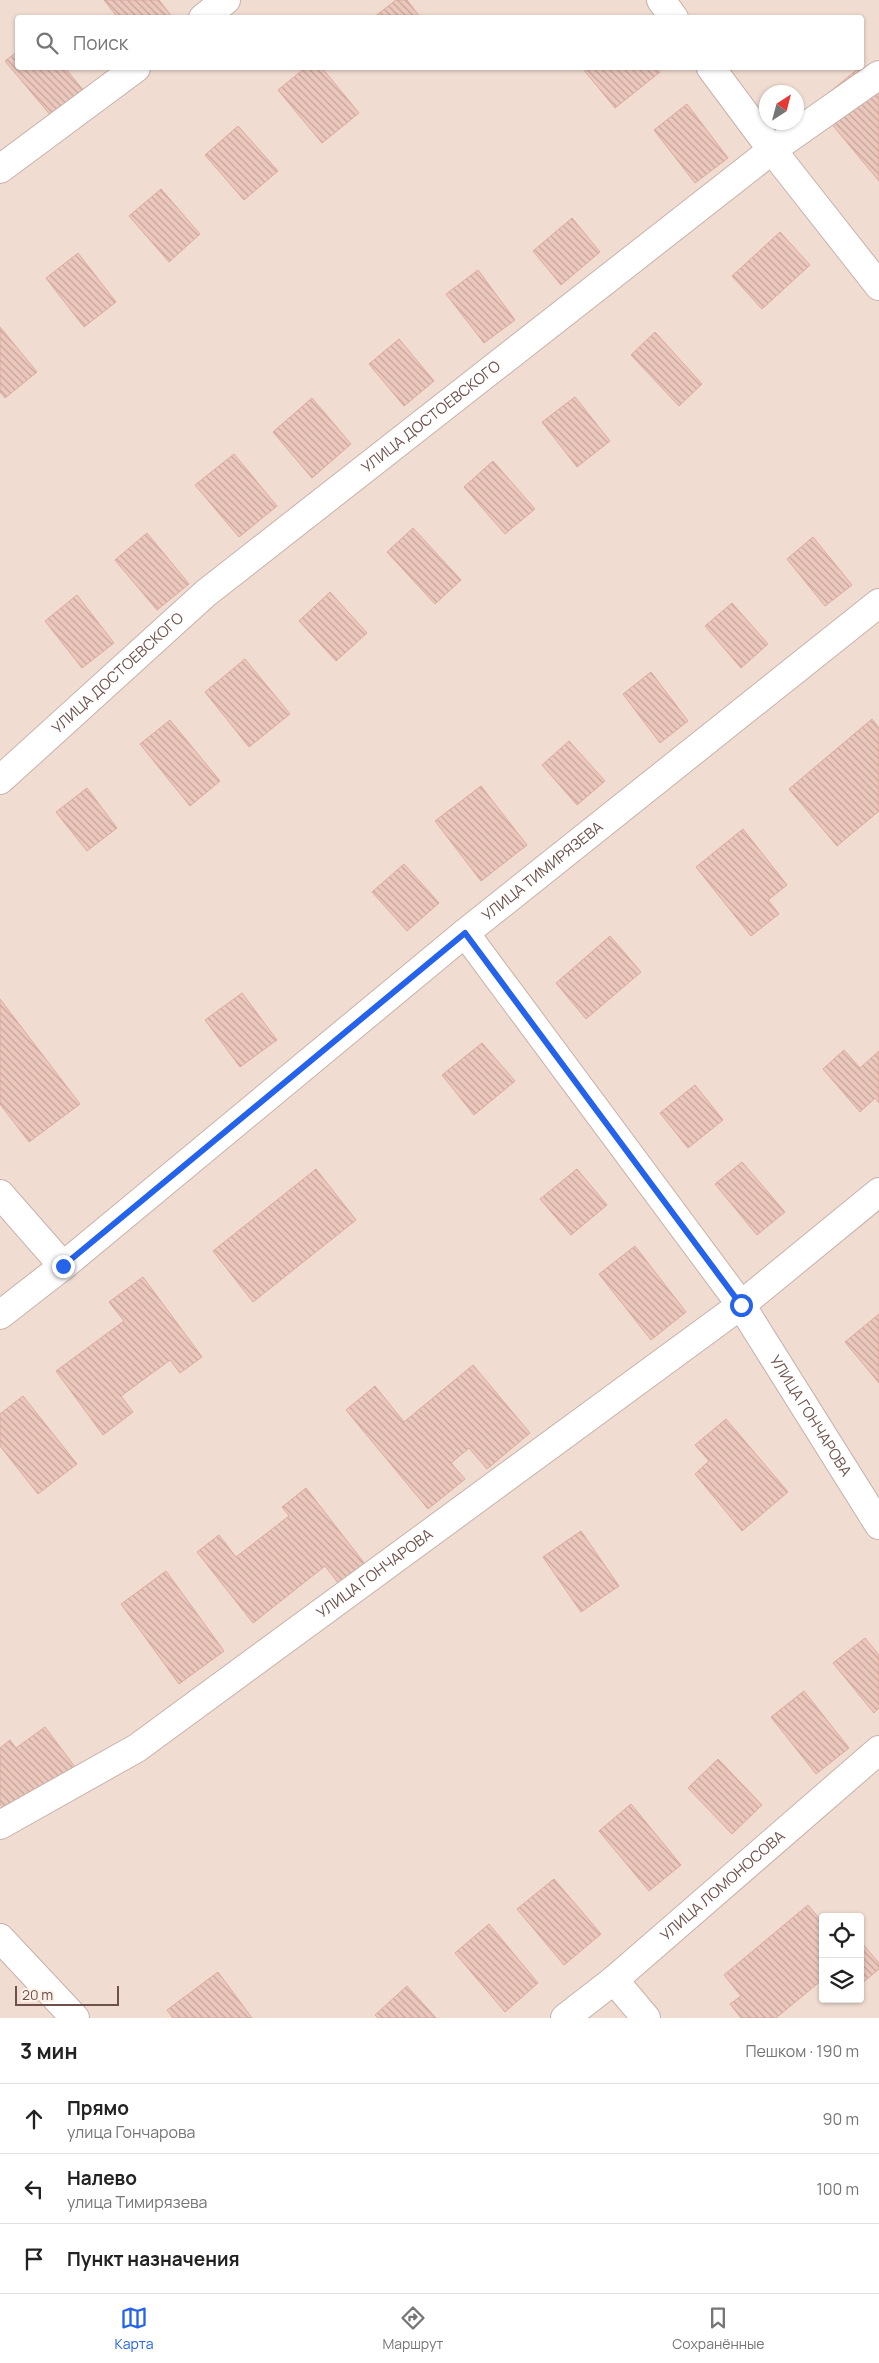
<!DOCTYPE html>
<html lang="ru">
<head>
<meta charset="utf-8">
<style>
	body { margin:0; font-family:Manrope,sans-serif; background:#f2f2f2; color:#222 }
	.controls { position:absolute; right:15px; bottom:15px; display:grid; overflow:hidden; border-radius:5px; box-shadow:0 1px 4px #0004 }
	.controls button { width:45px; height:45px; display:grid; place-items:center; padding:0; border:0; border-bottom:1px solid #e0e0e0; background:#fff; color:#222; font:25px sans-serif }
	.compass { position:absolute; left:759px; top:85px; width:45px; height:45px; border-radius:50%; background:#fff; box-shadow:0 1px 4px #0004; rotate:36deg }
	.scale { position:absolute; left:15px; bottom:12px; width:104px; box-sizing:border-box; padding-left:5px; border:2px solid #6e514b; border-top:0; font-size:14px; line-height:18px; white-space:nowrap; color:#6e514b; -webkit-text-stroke:4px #fdf0e7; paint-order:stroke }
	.stop { position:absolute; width:15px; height:15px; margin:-11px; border:4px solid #2563eb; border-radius:50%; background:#fff }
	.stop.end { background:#2563eb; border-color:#fff; box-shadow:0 1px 5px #0008 }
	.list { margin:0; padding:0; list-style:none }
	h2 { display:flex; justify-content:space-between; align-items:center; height:65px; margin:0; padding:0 20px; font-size:21px }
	h2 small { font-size:16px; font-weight:400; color:#767676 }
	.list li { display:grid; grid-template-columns:32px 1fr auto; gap:15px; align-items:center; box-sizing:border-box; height:70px; padding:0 20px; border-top:1px solid #e0e0e0 }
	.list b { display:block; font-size:19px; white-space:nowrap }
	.list p { margin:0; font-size:16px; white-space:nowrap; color:#767676 }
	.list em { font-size:16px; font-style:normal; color:#767676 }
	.icon { flex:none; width:28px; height:28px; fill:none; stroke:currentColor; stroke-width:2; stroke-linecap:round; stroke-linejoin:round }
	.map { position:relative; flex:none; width:879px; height:2018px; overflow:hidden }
	.search { position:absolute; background:#fff; box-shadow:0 1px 4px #0004; left:15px; right:15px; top:15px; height:55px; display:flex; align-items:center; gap:12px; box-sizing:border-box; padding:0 18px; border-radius:5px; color:#767676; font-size:19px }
	.sheet { height:275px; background:#fff }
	nav { display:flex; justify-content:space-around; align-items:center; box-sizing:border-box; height:70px; border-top:1px solid #e0e0e0; background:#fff; font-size:14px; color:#767676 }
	nav a { display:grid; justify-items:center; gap:2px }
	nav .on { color:#2563eb }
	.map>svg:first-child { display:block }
	.residential { fill:#f0dcd1; fill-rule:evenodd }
	.building { fill:url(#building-back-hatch); stroke:#ddab9e }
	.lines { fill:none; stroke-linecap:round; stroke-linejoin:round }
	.minor-casing { stroke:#c8b2aa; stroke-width:30 }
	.minor { stroke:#fff; stroke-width:28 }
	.route { stroke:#2563eb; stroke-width:6 }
	.labels { text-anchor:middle; stroke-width:4.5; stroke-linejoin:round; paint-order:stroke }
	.street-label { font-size:15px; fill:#6e514b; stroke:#fdf0e7 }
</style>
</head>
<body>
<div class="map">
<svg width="879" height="2018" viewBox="0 0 879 2018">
	<defs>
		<pattern id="building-back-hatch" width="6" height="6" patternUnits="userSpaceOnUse" patternTransform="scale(1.25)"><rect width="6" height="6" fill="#ecc7bc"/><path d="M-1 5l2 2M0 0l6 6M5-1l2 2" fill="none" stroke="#c3a49b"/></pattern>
	</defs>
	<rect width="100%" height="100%" fill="#f9ece1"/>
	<path class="residential" d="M0,0H879V2018H0ZM18,18H862V68H18ZM766,92H796V122H766ZM823,1917H860V1999H823Z"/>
	<g class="building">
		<polygon points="104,0 159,0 173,18 118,18"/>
		<polygon points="396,0 407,0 421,18 373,18"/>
		<polygon points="18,51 18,68 65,68 84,91 52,117 5,61"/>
		<polygon points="305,68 322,68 359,113 322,143 278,90"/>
		<polygon points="584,68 656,68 660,72 615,108 583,69"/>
		<polygon points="859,68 879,89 879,181 815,104"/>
		<polygon points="687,104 728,158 695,183 654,130"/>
		<polygon points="238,126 278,171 244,200 205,155"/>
		<polygon points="161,189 200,234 169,262 129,216"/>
		<polygon points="572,218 600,252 561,285 533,251"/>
		<polygon points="780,232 810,265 762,309 732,276"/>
		<polygon points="78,253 116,302 84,327 46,278"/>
		<polygon points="478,270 515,320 484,343 446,294"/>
		<polygon points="0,327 37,372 5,398 0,392"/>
		<polygon points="655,332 702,384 679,406 631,355"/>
		<polygon points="399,339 434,381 404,406 369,364"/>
		<polygon points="575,397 610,441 577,467 542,422"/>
		<polygon points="312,398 351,444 312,478 273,432"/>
		<polygon points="234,454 277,506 239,537 195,485"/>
		<polygon points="493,461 535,509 505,534 464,487"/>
		<polygon points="413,528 461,580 435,604 387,552"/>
		<polygon points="147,533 189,584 157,610 115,560"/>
		<polygon points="813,537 852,585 825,606 787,559"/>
		<polygon points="330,592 367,633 336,661 299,621"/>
		<polygon points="77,595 114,643 82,668 45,621"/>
		<polygon points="732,603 768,644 741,668 705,626"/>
		<polygon points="245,659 290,714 249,747 205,692"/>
		<polygon points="651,672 688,721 660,743 623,694"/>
		<polygon points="872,719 879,728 879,811 837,846 789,789"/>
		<polygon points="170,720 220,781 190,806 140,744"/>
		<polygon points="569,741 605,781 577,805 542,765"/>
		<polygon points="481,786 527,845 481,881 435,821"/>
		<polygon points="87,788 117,828 87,851 56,812"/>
		<polygon points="743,829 787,885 768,900 779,914 751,936 696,867"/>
		<polygon points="404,864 439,903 407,931 372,892"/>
		<polygon points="610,936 641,972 586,1019 556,983"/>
		<polygon points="242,993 277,1040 240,1067 205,1020"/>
		<polygon points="0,999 80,1104 29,1142 0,1104"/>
		<polygon points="482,1043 515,1081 474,1115 442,1075"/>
		<polygon points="844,1050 860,1068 879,1051 879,1103 875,1098 860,1112 823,1069"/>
		<polygon points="695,1085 723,1120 688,1148 660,1113"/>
		<polygon points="742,1162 785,1212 757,1235 715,1184"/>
		<polygon points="316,1169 356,1220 253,1302 213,1251"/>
		<polygon points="577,1169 607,1205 571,1235 540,1199"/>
		<polygon points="635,1246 686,1312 651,1340 599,1274"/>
		<polygon points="143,1277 202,1357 180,1373 170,1360 121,1396 133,1412 103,1435 56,1371 124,1321 109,1302"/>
		<polygon points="879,1314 879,1383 845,1342"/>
		<polygon points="473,1365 530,1433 487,1469 469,1448 451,1463 465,1479 428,1509 346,1410 375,1386 404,1422"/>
		<polygon points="23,1396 77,1464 38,1494 0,1446 0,1414"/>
		<polygon points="726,1419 788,1492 742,1531 695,1474 709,1461 695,1445"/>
		<polygon points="306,1488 365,1564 339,1584 325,1566 253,1623 197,1552 219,1535 236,1557 289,1516 282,1507"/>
		<polygon points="581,1531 619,1586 581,1612 543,1557"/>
		<polygon points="166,1571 224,1651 179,1684 121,1604"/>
		<polygon points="865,1638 879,1655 879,1708 874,1713 833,1663"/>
		<polygon points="804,1691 849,1748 816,1774 771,1717"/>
		<polygon points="45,1727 75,1767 9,1816 0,1804 0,1748 10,1740 16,1748"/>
		<polygon points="718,1759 762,1805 732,1834 688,1788"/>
		<polygon points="631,1804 681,1865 649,1891 599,1831"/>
		<polygon points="554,1879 601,1934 564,1965 517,1909"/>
		<polygon points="808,1905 823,1923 823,1979 776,2018 741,2018 730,2004 741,1996 724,1975"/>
		<polygon points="489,1924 538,1983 505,2012 455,1953"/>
		<polygon points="860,1941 879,1963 879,1969 860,1985"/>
		<polygon points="218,1972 252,2018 173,2018 167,2010"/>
		<polygon points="407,1986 436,2018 378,2018 375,2015"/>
	</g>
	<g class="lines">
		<g class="minor-casing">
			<g id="minor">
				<polyline points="661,0 674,18"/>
				<polyline points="203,18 226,0"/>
				<polyline points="711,68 772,150 879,286"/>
				<polyline points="0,169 136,68"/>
				<path id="s1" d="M0,780L206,593L772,150L879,75"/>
				<path id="s2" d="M465,933L741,1305L879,1525"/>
				<polyline points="0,1194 63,1266"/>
				<path id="s3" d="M0,1315L63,1266L465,933L879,603"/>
				<path id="s4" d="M0,1825L137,1748L741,1305L879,1192"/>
				<polyline points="0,1938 75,2018"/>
				<polyline points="614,1980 646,2018"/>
				<path id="s5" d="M565,2018L614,1980L879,1750"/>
			</g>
		</g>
		<use href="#minor" class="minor"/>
	</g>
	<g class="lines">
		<polyline class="route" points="63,1266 465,933 741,1305"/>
	</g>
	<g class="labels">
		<g class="street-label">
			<text dy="5" stroke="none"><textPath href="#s1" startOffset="564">УЛИЦА ДОСТОЕВСКОГО</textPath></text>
			<text dy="5" stroke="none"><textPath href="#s1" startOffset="159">УЛИЦА ДОСТОЕВСКОГО</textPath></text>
			<text dy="5" stroke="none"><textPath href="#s3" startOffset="701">УЛИЦА ТИМИРЯЗЕВА</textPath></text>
			<text dy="5" stroke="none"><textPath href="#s2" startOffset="594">УЛИЦА ГОНЧАРОВА</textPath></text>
			<text dy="5" stroke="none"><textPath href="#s4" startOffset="452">УЛИЦА ГОНЧАРОВА</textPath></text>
			<text dy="5" stroke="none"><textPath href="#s5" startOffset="206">УЛИЦА ЛОМОНОСОВА</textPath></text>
		</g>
	</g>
</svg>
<div class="controls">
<button><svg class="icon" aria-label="locate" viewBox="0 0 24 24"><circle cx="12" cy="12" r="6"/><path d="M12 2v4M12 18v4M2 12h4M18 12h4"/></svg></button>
<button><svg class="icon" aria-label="layers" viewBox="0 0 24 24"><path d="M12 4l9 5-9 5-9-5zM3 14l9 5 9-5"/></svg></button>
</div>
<svg class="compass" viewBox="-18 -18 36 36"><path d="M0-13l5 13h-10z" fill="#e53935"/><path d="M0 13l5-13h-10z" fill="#767676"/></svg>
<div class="scale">20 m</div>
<div class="stop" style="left:741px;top:1305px"></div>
<div class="stop end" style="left:63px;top:1266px"></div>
<div class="search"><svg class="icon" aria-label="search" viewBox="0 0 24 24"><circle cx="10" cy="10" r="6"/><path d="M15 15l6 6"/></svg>Поиск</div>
</div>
<section class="sheet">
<h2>3 мин<small>Пешком · 190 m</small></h2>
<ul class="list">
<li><svg class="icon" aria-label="ahead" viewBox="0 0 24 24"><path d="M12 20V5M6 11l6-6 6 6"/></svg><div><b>Прямо</b><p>улица Гончарова</p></div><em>90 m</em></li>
<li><svg class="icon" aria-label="left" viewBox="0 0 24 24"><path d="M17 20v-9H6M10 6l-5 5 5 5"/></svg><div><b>Налево</b><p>улица Тимирязева</p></div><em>100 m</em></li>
<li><svg class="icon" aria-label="arrive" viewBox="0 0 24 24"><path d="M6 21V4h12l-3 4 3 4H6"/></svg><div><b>Пункт назначения</b></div></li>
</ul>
</section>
<nav>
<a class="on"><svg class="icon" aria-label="map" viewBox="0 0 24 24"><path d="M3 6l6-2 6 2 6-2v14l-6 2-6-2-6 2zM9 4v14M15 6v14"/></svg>Карта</a>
<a><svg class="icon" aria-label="directions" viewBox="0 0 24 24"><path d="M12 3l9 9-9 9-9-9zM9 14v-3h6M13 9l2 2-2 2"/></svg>Маршрут</a>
<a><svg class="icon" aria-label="saved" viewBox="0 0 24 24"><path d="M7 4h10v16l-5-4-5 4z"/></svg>Сохранённые</a>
</nav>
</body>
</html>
